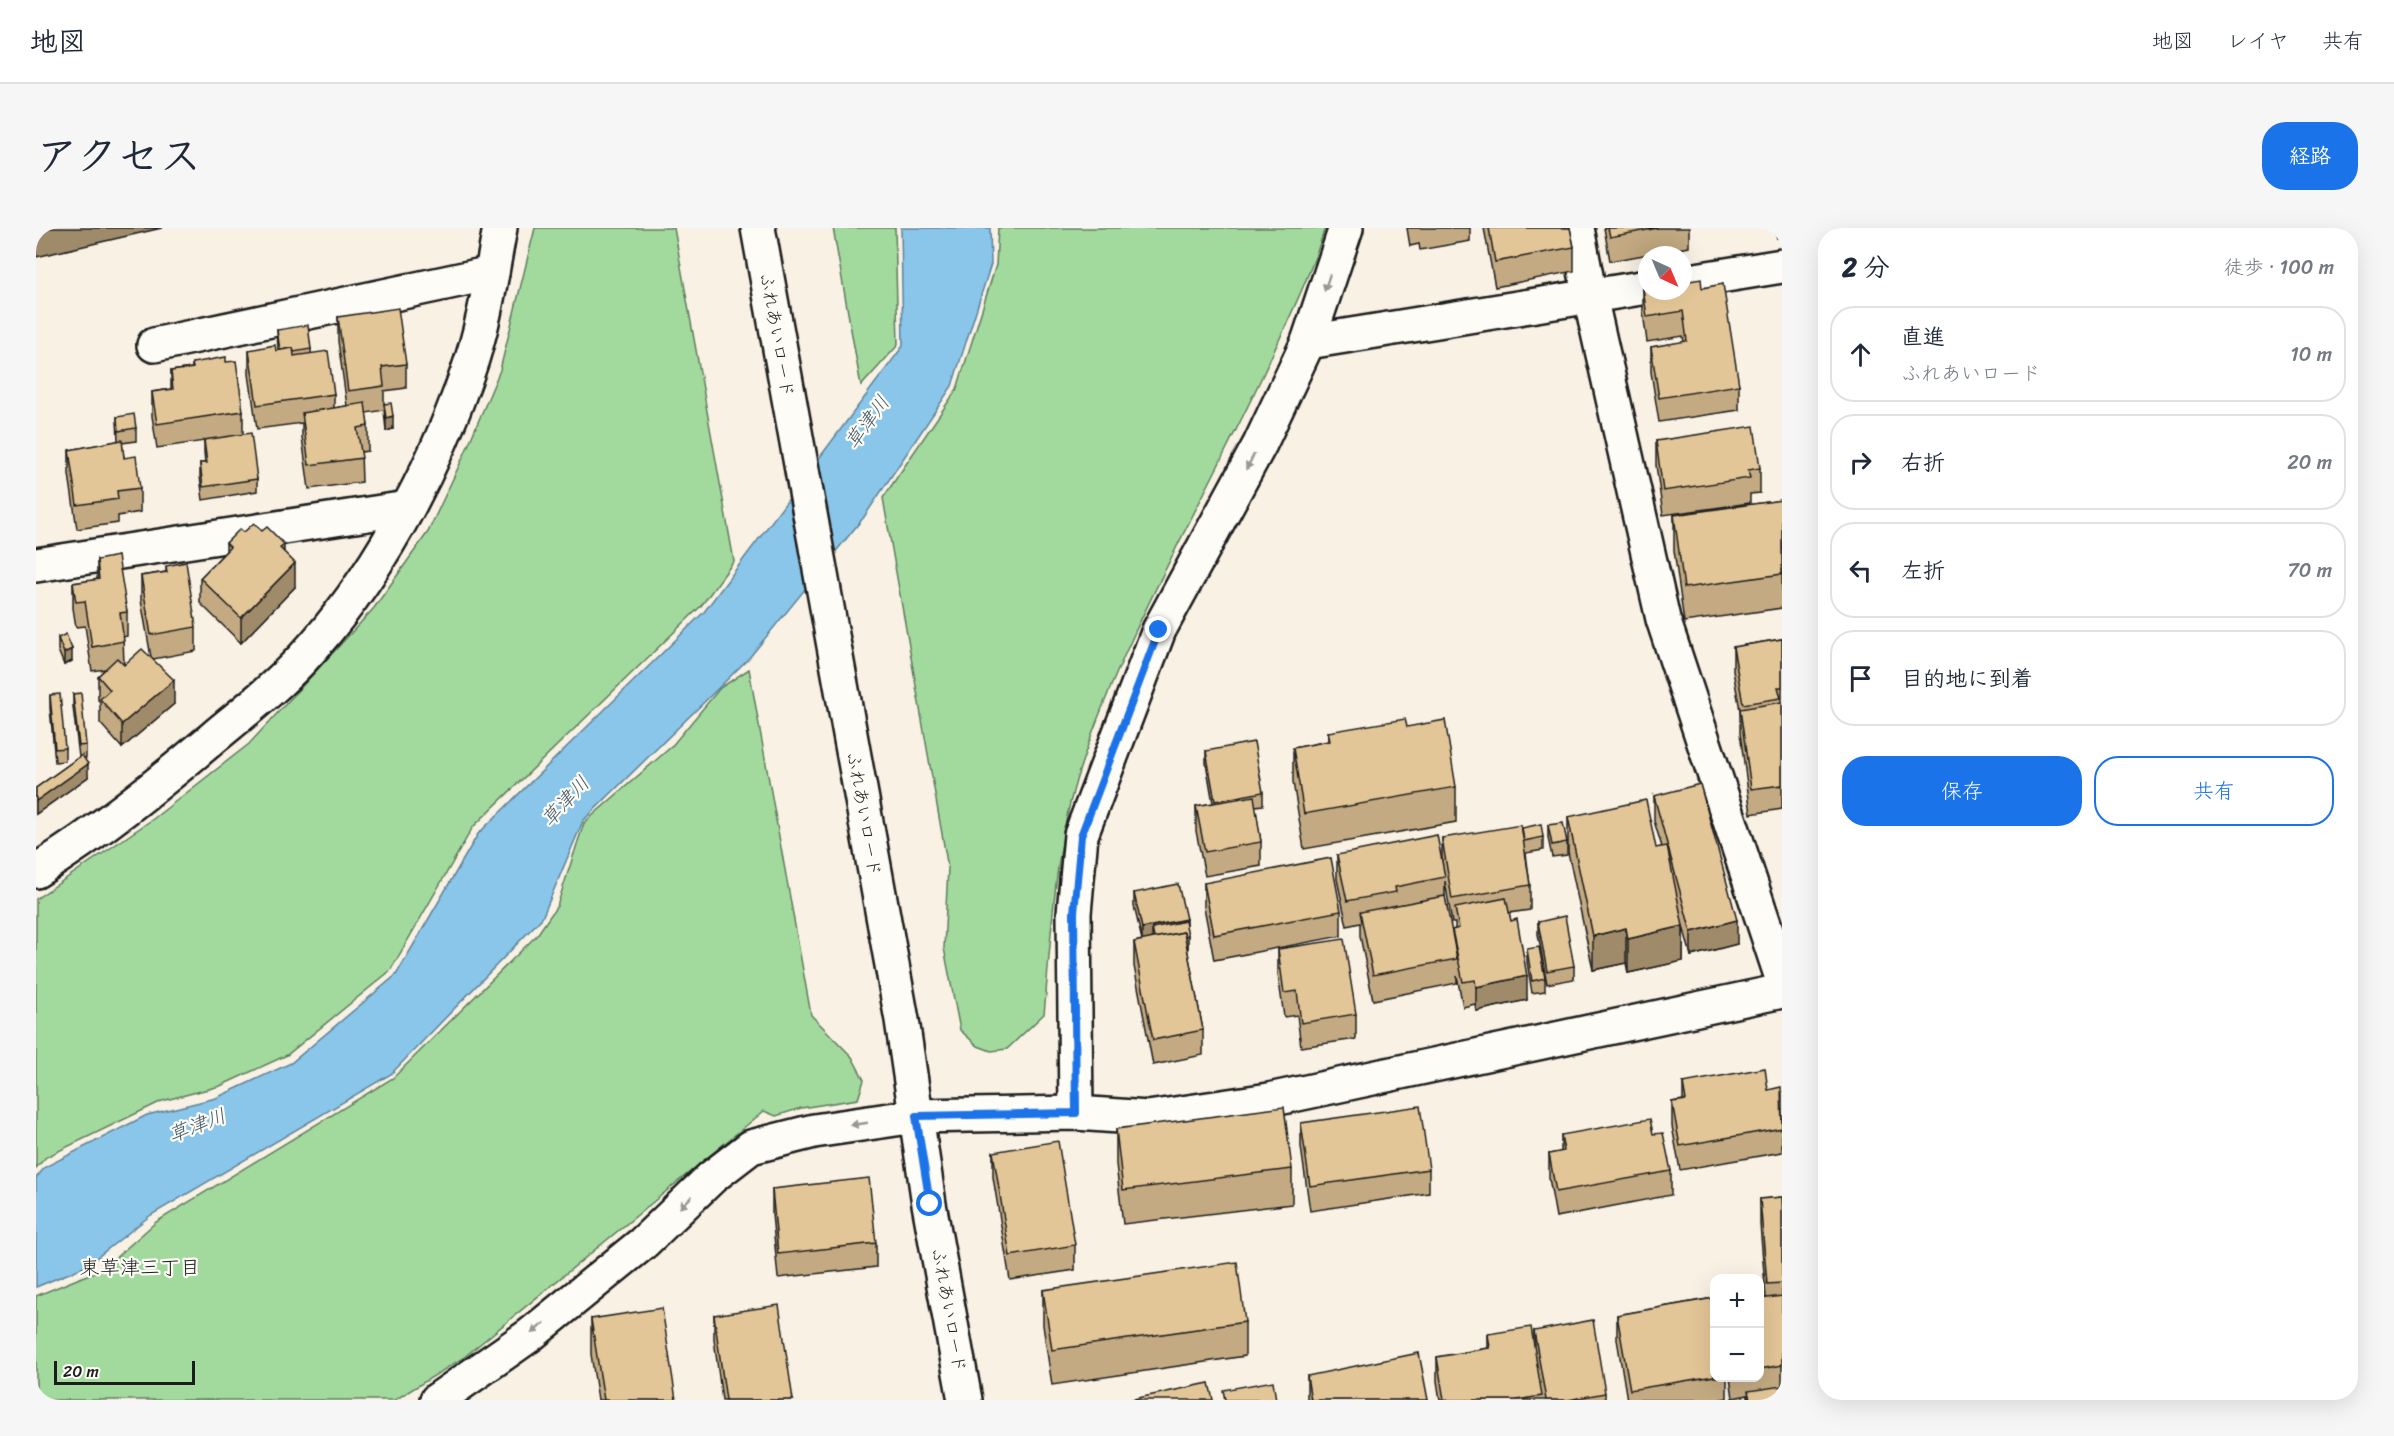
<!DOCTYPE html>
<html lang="ja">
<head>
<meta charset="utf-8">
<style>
	body { margin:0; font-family:Sriracha,"Klee One",sans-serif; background:#f6f6f7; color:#1f2937 }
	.controls { position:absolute; right:18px; bottom:18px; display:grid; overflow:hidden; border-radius:12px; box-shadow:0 6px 24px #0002 }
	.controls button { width:54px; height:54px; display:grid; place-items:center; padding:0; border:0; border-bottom:2px solid #e0e1e3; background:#fff; color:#1f2937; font:30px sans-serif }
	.compass { position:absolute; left:1602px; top:18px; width:54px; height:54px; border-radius:50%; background:#fff; box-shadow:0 6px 24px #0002; rotate:136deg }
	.scale { position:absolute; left:18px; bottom:15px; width:141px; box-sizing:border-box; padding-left:6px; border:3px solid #1c1c1c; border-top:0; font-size:16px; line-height:21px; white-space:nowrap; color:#1c1c1c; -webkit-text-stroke:4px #fdfcf7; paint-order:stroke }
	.stop { position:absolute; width:18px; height:18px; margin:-14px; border:4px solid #1a73e8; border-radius:50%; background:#fff }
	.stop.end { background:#1a73e8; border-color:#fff; box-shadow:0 2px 6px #0008 }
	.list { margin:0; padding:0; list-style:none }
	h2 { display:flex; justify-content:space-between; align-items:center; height:78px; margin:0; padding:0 24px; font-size:26px }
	h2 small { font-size:20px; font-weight:400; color:#747a83 }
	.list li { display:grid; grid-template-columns:39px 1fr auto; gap:18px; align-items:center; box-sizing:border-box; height:96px; margin:0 12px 12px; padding:0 12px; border:2px solid #e0e1e3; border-radius:24px }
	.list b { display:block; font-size:22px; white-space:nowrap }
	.list p { margin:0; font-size:20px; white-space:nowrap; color:#747a83 }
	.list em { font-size:20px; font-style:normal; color:#747a83 }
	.actions { display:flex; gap:12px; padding:18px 24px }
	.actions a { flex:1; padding:14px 0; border:2px solid #1a73e8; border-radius:24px; text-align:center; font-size:21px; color:#1a73e8 }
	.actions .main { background:#1a73e8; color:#fff }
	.icon { flex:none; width:33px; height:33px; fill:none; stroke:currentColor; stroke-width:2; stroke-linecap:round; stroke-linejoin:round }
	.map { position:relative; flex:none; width:1746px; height:1172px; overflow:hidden; border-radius:24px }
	header { display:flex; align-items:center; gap:36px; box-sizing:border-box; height:84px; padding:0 30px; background:#fff; border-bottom:2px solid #e0e1e3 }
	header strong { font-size:28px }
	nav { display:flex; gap:33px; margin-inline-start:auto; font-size:21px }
	.intro { display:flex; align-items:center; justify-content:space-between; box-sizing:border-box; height:144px; padding:0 36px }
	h1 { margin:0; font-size:42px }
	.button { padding:15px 27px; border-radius:24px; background:#1a73e8; color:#fff; font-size:21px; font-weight:700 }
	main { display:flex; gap:36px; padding:0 36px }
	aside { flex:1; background:#fff; border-radius:24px; box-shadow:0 6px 24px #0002 }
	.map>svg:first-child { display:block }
	.green { fill:#a2da9e; stroke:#5f7b5d; stroke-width:1.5 }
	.water { fill:#8ac6ea; stroke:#5e8298; stroke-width:1.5 }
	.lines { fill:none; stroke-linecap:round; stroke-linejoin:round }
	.minor-casing { stroke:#1c1c1c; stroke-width:38 }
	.tertiary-casing { stroke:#1c1c1c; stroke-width:38 }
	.minor { stroke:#fdfcf7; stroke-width:33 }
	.tertiary { stroke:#fdfcf7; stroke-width:33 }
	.wall { fill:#c3aa82; stroke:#1c1c1c; stroke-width:1.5; fill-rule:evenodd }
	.shaded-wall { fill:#9f8b6a; stroke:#1c1c1c; stroke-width:1.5 }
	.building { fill:#e3c697; stroke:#1c1c1c; stroke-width:1.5 }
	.oneway { fill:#989794 }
	.route { stroke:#1a73e8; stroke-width:8 }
	.labels { text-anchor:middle; stroke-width:4.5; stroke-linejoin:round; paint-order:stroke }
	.street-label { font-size:18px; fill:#1c1c1c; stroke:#fdfcf7 }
	.water-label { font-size:20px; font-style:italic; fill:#425864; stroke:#fdfcf7 }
	.neighbourhood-label { font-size:20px; fill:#1c1c1c; stroke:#fdfcf7 }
</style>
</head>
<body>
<header>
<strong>地図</strong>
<nav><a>地図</a><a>レイヤ</a><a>共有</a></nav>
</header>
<div class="intro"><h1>アクセス</h1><a class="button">経路</a></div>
<main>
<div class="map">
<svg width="1746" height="1172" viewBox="0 0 1746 1172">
	<rect width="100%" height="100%" fill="#f8f1e4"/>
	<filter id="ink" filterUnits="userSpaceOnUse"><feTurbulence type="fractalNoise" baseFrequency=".0167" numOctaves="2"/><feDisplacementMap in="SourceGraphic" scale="12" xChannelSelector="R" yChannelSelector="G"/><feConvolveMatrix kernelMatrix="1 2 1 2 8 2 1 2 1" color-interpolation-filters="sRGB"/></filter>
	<g filter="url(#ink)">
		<g class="green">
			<polygon points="499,0 638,0 698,333 665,378 437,599 354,743 251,827 184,858 126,873 10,929 0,940 0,671 117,591 213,516 338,380 392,304 429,225 464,142"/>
			<polygon points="797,0 859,0 862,117 825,158"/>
			<path d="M962,0H1289C1274,48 1252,93 1231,138C1169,272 1091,399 1044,540C1018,619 1016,704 1008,786L971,821L955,823L942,818L924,802L908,720L912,640L847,270L921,161L960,37Z"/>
			<polygon points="713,441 775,787 816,829 828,852 822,871 765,880 740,888 728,883 427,1130 359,1172 0,1172 0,1068 68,1040 120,994 357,850 501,707 521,678 548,595 635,519 684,460"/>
		</g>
		<polygon class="water" points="865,0 954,0 955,36 916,158 828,289 713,430 547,593 506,690 355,846 115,987 50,1038 0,1059 0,950 9,939 111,887 180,870 255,835 360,747 442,606 668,384 867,118"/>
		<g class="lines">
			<g class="minor-casing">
				<g id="minor">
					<polyline points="1541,0 1554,69 1627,391 1746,750"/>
					<polyline points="1647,54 1746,38"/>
					<polyline points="1272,114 1611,59"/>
					<polyline points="118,117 456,45"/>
					<polyline points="0,337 371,280"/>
					<polyline points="1040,885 1038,685 1045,607 1123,402 1224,216 1272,114 1310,0"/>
					<polyline points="401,1172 494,1107 607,1015 676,949 715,919 778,903 880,888 1040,885 1112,890 1233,872 1746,763"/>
				</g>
			</g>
			<g class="tertiary-casing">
				<g id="tertiary">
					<polyline points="722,0 866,792 893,976 929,1172"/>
					<path d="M0,643C63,604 121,557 178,509C208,484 239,460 266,431C338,354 396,246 431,146C448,99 455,49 464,0"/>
				</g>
			</g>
			<use href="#minor" class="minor"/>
			<use href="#tertiary" class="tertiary"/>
		</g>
		<g class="wall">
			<polygon points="1371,0 1434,0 1434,13 1384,22 1383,16 1374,18"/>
			<polygon points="1448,0 1534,0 1538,19 1538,43 1459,59"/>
			<polygon points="1568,0 1653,0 1653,19 1574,33"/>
			<polygon points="1739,0 1746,0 1746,9 1741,10"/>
			<polygon points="1607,60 1666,60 1703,157 1703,182 1623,194 1615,144 1615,119 1648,114 1647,108 1611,114 1607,84"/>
			<polygon points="302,89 370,136 370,160 348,163 348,176 357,201 350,203 348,182 330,185 332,198 332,223 325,224 326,254 273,261 266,209 266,195 221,201 213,146 213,122 242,123 241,102 275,121 275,125 298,166 298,180 311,178 302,113"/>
			<polygon points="190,134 207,183 207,206 221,251 221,263 167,272 164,248 164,235 169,235 168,224 168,213 121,220 116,188 116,164 135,161 135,143 156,140 156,135"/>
			<polygon points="81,189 100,200 100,213 86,215 88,230 104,260 104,284 82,288 82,295 41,301 33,246 33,222 82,213"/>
			<polygon points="1620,213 1724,240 1724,265 1714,266 1714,275 1627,287 1620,237"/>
			<polygon points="1746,272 1746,380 1648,394 1638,322 1638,287"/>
			<polygon points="208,304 259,359 205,415 164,375 164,350 190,323 190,315"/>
			<polygon points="61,332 91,384 91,408 87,409 88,437 115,429 105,372 105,348 130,344 130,338 160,399 160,423 117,431 138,476 86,520 64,495 64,474 62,472 62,448 69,441 56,443 49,398 40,399 37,380 37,355 61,352"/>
			<polygon points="22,410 36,433 28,437 22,422"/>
			<polygon points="1746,411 1746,581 1715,586 1704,505 1704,482 1697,443 1697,419"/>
			<polygon points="37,466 50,517 50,530 48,530 52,549 0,586 0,560 43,529 37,479"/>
			<polygon points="14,467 29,520 29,533 19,534 14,480"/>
			<polygon points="1371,499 1420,559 1420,594 1268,621 1257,554 1257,520 1292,513 1292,504"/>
			<polygon points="1170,523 1227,564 1227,577 1219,578 1225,614 1225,638 1169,648 1160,603 1160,578 1177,575 1170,535"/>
			<polygon points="1618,568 1701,716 1655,728 1647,698 1647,733 1592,745 1590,735 1557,742 1532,624 1532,589 1620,620 1626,619 1618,593"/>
			<polygon points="1512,597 1531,614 1531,627 1516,629 1512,610"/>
			<path d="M1486,600L1507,609V622L1490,625L1494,657V682L1473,685L1491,772L1440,783L1439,776L1427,779L1421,748V755L1337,772L1324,708V695L1311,698L1301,651V627L1406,632V610ZM1409,653L1416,695H1419V701L1416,702V708L1409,671Z"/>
			<polygon points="1168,655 1305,683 1305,708 1178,732 1168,679"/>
			<polygon points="1098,665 1150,697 1152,720 1151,720 1167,802 1167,827 1117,837 1098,738 1098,714 1106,712 1098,678"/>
			<polygon points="1502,694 1538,738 1538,751 1511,756 1502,706"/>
			<polygon points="1242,721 1320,786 1320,811 1265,819 1261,787 1248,789 1242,746"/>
			<polygon points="1491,721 1509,750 1509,763 1496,765 1491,734"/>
			<polygon points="1647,855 1732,862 1746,864 1746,924 1644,942 1636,898 1636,874 1647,872"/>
			<polygon points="1265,895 1393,941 1393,965 1274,983 1265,919"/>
			<polygon points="1080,901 1256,941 1256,976 1087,996 1080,936"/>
			<polygon points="1617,906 1635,943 1635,967 1520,989 1513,950 1513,926 1525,924 1525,907"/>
			<polygon points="957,924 1039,1017 1039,1042 974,1052 957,949"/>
			<polygon points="736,961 840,1015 840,1039 742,1050 736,986"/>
			<polygon points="1746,969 1746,1172 1712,1172 1712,1167 1697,1170 1694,1149 1724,1149 1724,1071 1730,1070 1724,996 1724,971"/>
			<polygon points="1007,1062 1209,1094 1209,1128 1016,1157 1007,1097"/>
			<polygon points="1678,1070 1678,1149 1691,1149 1691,1170 1681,1172 1591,1172 1581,1111 1581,1087"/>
			<polygon points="678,1087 757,1172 686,1172 678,1111"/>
			<polygon points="555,1091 640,1172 562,1172 555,1126"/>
			<polygon points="1498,1103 1569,1165 1569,1172 1404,1172 1401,1153 1401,1129 1452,1120 1452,1106 1498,1116"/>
			<polygon points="1271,1148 1392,1172 1271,1172"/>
		</g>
		<g class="shaded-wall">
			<polygon points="0,0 126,0 0,29"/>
			<polygon points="357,188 357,201 350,203 350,190"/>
			<polygon points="248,316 248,340 244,320"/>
			<polygon points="259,335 259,359 205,415 205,390"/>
			<polygon points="36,421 36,433 28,437 28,425"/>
			<polygon points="138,452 138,476 86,520 86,496"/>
			<polygon points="52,536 52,549 0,586 0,573"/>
			<polygon points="1150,691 1150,703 1116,700 1116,711 1106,713 1106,700"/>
			<polygon points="1701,692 1701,716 1655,728 1655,704"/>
			<polygon points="1647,698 1647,733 1592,745 1592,711"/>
			<polygon points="1590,700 1590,735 1557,742 1557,708"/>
			<polygon points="1152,707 1152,720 1119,727 1119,714"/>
			<polygon points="1491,748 1491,772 1440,783 1440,759"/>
		</g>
		<g class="building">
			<polygon points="1453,0 1534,0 1538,19 1459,34"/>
			<polygon points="1572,0 1622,0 1574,9"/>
			<polygon points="1665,51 1666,60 1687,56 1703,157 1623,170 1615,119 1651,113 1647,83 1611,89 1607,60 1611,59 1611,63 1647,63 1647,54"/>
			<polygon points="362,80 370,136 346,139 348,158 312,163 302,89"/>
			<polygon points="272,97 275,121 258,124 257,120 244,122 241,102"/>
			<polygon points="239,117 240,123 257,120 258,128 292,123 298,166 221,177 213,122"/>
			<polygon points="190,129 190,134 200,133 207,183 121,196 116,164 137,161 135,143 157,140 156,135"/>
			<polygon points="329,175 332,198 321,200 326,230 273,237 266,185"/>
			<polygon points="355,175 357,188 350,190 348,176"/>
			<polygon points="98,186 100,200 82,203 81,189"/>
			<polygon points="1718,198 1724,240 1712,242 1714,250 1627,263 1620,213"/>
			<polygon points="215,205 221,251 167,259 164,235 171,235 168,212"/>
			<polygon points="86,212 88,230 100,228 104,260 81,263 82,271 41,277 33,222"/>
			<polygon points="1746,272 1746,346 1648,360 1638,287"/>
			<polygon points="218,295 226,303 231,299 248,316 244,320 259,335 205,390 164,350 194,319 190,315 204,301 208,304"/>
			<polygon points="82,328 91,384 84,385 88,413 56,419 49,373 40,374 37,355 63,351 61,332"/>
			<polygon points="150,334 160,399 115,407 105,348 131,344 130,338"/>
			<polygon points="30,406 36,421 28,425 22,410"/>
			<polygon points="1746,411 1746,459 1742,459 1745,470 1707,476 1697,419"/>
			<polygon points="106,421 138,452 86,496 64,471 74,462 62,448 81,430 88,437"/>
			<polygon points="45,465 50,517 43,518 37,466"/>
			<polygon points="24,466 29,520 19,521 14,467"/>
			<polygon points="1746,474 1746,557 1715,561 1704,481"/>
			<polygon points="1369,491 1371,499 1409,492 1420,559 1268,586 1257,520 1294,513 1292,504"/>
			<polygon points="1218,514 1227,564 1179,573 1170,523"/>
			<polygon points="46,527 52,536 0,573 0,560"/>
			<polygon points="1664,556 1701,692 1655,704 1618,568"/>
			<polygon points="1218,568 1225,614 1169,624 1160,578"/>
			<polygon points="1610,572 1620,620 1631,618 1647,698 1592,711 1590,700 1557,708 1532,589"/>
			<polygon points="1527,595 1531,614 1516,617 1512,597"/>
			<polygon points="1505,596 1507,609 1488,613 1486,600"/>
			<polygon points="1485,597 1494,657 1416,671 1406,610"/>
			<polygon points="1401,607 1409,649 1359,659 1360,664 1311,673 1301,627"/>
			<polygon points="1295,630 1305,683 1178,707 1168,655"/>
			<polygon points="1142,656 1150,691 1106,700 1098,665"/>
			<polygon points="1409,668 1421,731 1337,747 1324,684"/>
			<polygon points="1470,670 1475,693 1481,691 1491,748 1440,759 1439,752 1427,754 1416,702 1423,700 1419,680"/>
			<polygon points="1529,688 1538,738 1511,743 1502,694"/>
			<polygon points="1149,693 1152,707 1149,708 1148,704 1118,710 1116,700"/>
			<polygon points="1148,704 1167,802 1117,812 1098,714"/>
			<polygon points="1308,711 1320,786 1265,795 1261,763 1248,765 1242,721"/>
			<polygon points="1503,719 1509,750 1496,753 1491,721"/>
			<polygon points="1729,840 1732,862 1745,859 1746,900 1644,918 1636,874 1650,872 1647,855"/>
			<polygon points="1384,878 1393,941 1274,958 1265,895"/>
			<polygon points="1248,879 1256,941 1087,962 1080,901"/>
			<polygon points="1614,891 1617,906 1627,905 1635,943 1520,964 1513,926 1528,923 1525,907"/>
			<polygon points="1022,913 1039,1017 974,1028 957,924"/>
			<polygon points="833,950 840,1015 742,1026 736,961"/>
			<polygon points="1746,969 1746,1055 1731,1056 1724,971"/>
			<polygon points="1201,1034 1209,1094 1016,1122 1007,1062"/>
			<polygon points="1746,1068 1746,1137 1724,1141 1724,1071"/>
			<polygon points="1678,1070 1678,1148 1594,1162 1581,1087"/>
			<polygon points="743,1077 757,1172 690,1172 678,1087"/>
			<polygon points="626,1080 640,1172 568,1172 555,1091"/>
			<polygon points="1557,1092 1569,1165 1532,1172 1510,1172 1498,1103"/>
			<polygon points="1495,1099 1506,1168 1480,1172 1408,1172 1401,1129 1454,1120 1452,1106"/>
			<polygon points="1383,1125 1392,1172 1275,1172 1271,1148"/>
			<polygon points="1237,1153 1240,1172 1189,1172 1187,1162"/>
			<polygon points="1173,1155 1177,1172 1093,1172"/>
			<polygon points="1746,1158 1746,1172 1714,1172 1712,1163"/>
		</g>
		<defs><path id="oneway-solid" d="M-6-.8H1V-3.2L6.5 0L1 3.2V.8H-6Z" transform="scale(1.5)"/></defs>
		<g class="oneway">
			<use href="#oneway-solid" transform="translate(1291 55) rotate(108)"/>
			<use href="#oneway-solid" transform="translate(1214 234) rotate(118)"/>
			<use href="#oneway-solid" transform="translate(823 896) rotate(172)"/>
			<use href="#oneway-solid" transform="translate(650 974) rotate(136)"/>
			<use href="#oneway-solid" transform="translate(502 1100) rotate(141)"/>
		</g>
	</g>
	<g class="lines" filter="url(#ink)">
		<polyline class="route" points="894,976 880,888 1040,885 1038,685 1045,608 1123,402"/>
	</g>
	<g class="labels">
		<g class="street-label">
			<text transform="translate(741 107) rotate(80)" y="6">ふれあいロード</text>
			<text transform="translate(828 586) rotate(80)" y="6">ふれあいロード</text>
			<text transform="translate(913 1082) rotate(80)" y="6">ふれあいロード</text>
		</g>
		<g class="water-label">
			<text transform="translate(831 194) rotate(-54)" y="7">草津川</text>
			<text transform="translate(529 573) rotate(-47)" y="7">草津川</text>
			<text transform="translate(161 897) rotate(-21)" y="7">草津川</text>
		</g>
		<g class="neighbourhood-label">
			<text x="104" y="1046">東草津三丁目</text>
		</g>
	</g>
</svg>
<div class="controls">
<button>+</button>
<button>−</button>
</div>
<svg class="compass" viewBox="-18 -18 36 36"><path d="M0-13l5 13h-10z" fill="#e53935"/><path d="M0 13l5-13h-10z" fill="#747a83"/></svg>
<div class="scale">20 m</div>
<div class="stop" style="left:894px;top:976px"></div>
<div class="stop end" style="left:1123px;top:402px"></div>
</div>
<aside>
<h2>2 分<small>徒歩 · 100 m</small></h2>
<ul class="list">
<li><svg class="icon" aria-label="ahead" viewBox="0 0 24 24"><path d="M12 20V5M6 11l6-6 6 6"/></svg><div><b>直進</b><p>ふれあいロード</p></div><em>10 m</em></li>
<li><svg class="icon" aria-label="right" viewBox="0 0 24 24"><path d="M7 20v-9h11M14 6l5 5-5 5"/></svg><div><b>右折</b></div><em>20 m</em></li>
<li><svg class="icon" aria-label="left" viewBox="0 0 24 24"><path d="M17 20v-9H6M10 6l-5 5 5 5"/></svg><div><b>左折</b></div><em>70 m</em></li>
<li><svg class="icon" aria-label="arrive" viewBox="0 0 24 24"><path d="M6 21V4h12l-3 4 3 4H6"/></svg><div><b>目的地に到着</b></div></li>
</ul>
<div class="actions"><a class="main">保存</a><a>共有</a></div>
</aside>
</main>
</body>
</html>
